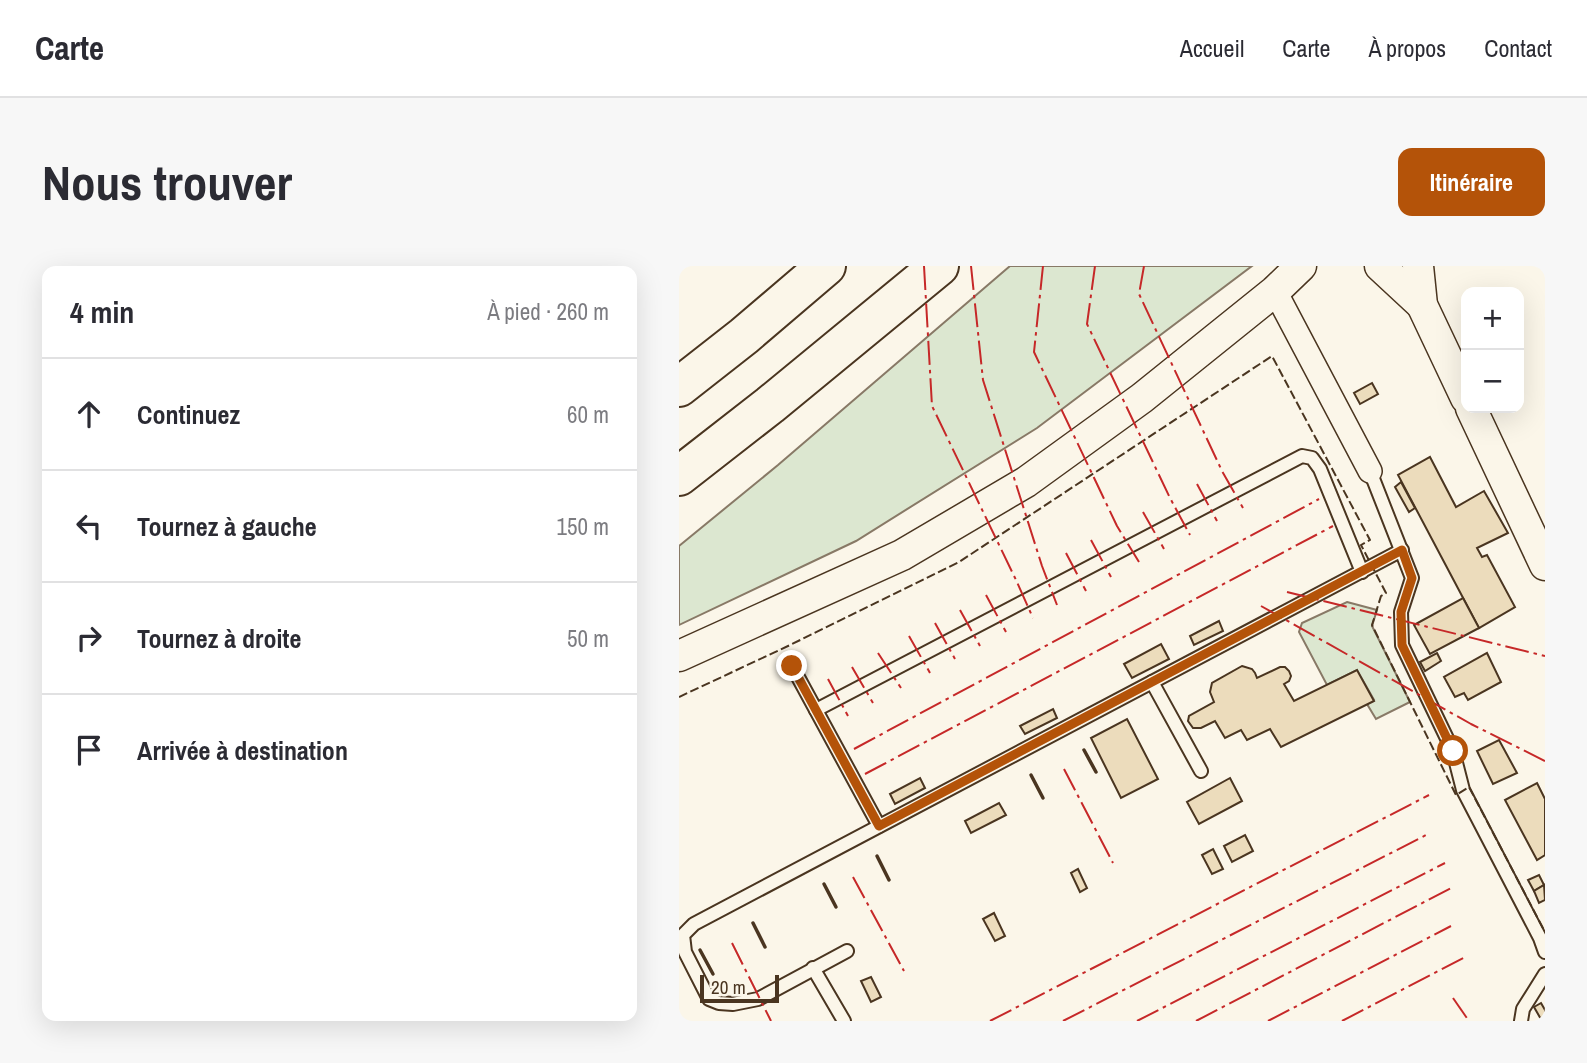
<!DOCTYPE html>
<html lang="fr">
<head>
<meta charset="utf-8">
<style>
	body { margin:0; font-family:"Archivo Narrow",sans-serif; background:#f7f7f7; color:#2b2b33 }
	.controls { position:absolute; right:21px; top:21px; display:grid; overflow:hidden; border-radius:14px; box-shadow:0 7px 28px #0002 }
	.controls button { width:63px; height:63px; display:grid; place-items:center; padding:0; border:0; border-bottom:2px solid #e1e1e2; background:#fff; color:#2b2b33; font:35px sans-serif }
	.scale { position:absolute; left:21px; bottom:18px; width:79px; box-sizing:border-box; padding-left:7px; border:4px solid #4a3520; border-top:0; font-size:19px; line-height:24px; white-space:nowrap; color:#4a3520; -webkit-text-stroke:5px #fbf6e9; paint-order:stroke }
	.stop { position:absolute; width:21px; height:21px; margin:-16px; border:5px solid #b45309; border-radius:50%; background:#fff }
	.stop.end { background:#b45309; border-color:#fff; box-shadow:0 2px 7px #0008 }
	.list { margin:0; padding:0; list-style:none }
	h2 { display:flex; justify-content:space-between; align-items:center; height:91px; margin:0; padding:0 28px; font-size:30px }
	h2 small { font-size:23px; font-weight:400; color:#7c7c81 }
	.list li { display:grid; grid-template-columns:46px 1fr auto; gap:21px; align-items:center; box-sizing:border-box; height:112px; padding:0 28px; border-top:2px solid #e1e1e2 }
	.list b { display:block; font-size:26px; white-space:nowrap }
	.list em { font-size:23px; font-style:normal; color:#7c7c81 }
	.icon { flex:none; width:38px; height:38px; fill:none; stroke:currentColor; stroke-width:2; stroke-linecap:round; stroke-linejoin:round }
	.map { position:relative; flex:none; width:866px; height:755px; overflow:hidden; border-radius:14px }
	header { display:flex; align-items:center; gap:42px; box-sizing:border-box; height:98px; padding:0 35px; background:#fff; border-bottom:2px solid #e1e1e2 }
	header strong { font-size:33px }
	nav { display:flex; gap:38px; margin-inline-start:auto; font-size:24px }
	.intro { display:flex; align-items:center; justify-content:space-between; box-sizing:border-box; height:168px; padding:0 42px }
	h1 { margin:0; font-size:49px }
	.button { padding:18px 32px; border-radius:14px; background:#b45309; color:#fff; font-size:24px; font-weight:700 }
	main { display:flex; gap:42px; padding:0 42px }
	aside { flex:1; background:#fff; border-radius:14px; box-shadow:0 7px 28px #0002 }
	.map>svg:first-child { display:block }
	.green { fill:#dce7d0; stroke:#887966; stroke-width:2 }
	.building { fill:#ecdcbc; stroke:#4a3520; stroke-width:2 }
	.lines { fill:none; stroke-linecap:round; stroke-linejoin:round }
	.service-casing { stroke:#4a3520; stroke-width:16 }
	.minor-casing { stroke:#4a3520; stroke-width:26 }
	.tertiary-casing { stroke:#4a3520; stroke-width:33 }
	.trunk-casing { stroke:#4a3520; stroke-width:42 }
	.service { stroke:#fbf6e9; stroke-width:12 }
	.minor { stroke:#fbf6e9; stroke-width:23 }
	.tertiary { stroke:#fbf6e9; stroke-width:30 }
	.trunk { stroke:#fbf6e9; stroke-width:38 }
	.fence { stroke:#4a3520; stroke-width:2; stroke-dasharray:9 3.5; stroke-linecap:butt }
	.wall { stroke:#4a3520; stroke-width:3.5 }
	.power { stroke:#c62828; stroke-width:2; stroke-dasharray:24 5 3.5 5; stroke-linecap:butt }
	.route { stroke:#b45309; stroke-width:9 }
</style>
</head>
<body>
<header>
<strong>Carte</strong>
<nav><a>Accueil</a><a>Carte</a><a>À propos</a><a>Contact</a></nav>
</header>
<div class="intro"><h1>Nous trouver</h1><a class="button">Itinéraire</a></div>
<main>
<aside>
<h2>4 min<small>À pied · 260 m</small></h2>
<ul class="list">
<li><svg class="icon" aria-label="ahead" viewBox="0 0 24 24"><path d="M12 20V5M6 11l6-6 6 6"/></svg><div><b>Continuez</b></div><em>60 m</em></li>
<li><svg class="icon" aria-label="left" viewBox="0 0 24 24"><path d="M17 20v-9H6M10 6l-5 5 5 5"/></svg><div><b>Tournez à gauche</b></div><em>150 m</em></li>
<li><svg class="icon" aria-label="right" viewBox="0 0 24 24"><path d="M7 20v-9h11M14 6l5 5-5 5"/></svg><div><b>Tournez à droite</b></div><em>50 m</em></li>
<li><svg class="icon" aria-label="arrive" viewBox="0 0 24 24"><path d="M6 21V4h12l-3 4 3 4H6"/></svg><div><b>Arrivée à destination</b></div></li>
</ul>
</aside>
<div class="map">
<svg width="866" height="755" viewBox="0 0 866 755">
	<rect width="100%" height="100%" fill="#fbf6e9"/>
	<g class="green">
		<polygon points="331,0 573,0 358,162 177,275 0,359 0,280 99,199"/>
		<polygon points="668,336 698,344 693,360 731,436 697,453 688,438 695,434 678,404 648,419 620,366 623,357"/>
	</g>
	<g class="building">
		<polygon points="693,117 699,128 681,138 675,127"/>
		<polygon points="751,191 777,241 805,225 829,267 798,282 803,291 808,289 836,341 800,362 719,209"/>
		<polygon points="722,216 736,242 730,246 716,221"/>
		<polygon points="784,332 800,362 751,388 735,359"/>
		<polygon points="540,355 544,365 515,379 511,370"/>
		<polygon points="482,378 490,393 453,412 445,398"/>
		<polygon points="758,387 762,395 746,405 741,396"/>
		<polygon points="808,387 822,416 789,434 785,427 776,431 765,411"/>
		<polygon points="563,400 573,403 576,407 578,412 601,401 606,401 610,405 612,410 610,415 605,418 615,435 678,404 695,435 602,481 591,463 568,474 562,464 546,472 536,455 522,462 514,462 509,455 510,450 535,436 531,426 533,417"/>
		<polygon points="374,443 378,452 346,468 341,460"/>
		<polygon points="448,453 479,513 442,532 412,472"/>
		<polygon points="820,474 838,507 814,518 798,485"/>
		<polygon points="241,512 246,522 216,538 211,528"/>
		<polygon points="551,512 563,535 520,558 508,536"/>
		<polygon points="858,517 866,533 866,589 858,594 826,534"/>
		<polygon points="320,537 327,549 292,567 286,555"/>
		<polygon points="566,569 574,585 553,596 545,580"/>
		<polygon points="534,583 544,603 533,608 523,589"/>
		<polygon points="399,603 408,622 401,626 392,607"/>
		<polygon points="860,609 865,619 855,625 849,614"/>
		<polygon points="865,619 866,634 860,637 855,625"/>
		<polygon points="315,647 326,670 316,675 304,653"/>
		<polygon points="192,711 202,731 192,736 182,715"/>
		<polygon points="862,737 866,744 866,755 863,755 855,741"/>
	</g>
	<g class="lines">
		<g class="service-casing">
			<g id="service">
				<polyline points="691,205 733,312 722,346 723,379 774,485 784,524 861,672 866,686"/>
				<polyline points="113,400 200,560"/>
				<polyline points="473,416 522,505"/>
				<polyline points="137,444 623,190 633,192 641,203 683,306"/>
				<polyline points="168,685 79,733 54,738 40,737 30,733 6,686 4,669 15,658 723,284"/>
				<polyline points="134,702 165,755"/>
				<polyline points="842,755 844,743 866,708"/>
			</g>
		</g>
		<g class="minor-casing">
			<polyline id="minor" points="596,25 691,205"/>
		</g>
		<g class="tertiary-casing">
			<g id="tertiary">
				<polyline points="701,0 743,39"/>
				<polyline points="739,0 743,39 787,132"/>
				<polyline points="792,142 866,299"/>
				<polyline points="0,390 223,289 347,216 463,132 596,25 622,0"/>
			</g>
		</g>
		<g class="trunk-casing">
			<g id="trunk">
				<polyline points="0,121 65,70 147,0"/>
				<polyline points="0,210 91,139 260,0"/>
			</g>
		</g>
		<use href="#service" class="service"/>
		<use href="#minor" class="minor"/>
		<use href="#tertiary" class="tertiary"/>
		<use href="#trunk" class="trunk"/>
		<polyline class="fence" points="0,431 109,380 280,296 593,90 691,274 682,279 707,327 702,330 693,359 777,529 790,521 866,666"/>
		<g class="wall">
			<polyline points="405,484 417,506"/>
			<polyline points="352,509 364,532"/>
			<polyline points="198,590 210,614"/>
			<polyline points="145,618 157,641"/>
			<polyline points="74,657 86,681"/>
			<polyline points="21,684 34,708"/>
		</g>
		<g class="power">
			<polyline points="245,0 253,140 337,314 354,352"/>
			<polyline points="292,0 304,114 363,300 378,339"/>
			<polyline points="364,0 355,86 438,260 460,296"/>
			<polyline points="416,0 408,58 491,232 511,269"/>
			<polyline points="465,0 460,28 543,205 564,242"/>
			<polyline points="518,218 538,255"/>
			<polyline points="464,246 485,283"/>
			<polyline points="412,274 432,311"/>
			<polyline points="387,287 407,325"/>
			<polyline points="608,326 866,390"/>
			<polyline points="307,329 327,366"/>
			<polyline points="582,340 792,458 866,495"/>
			<polyline points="281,344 301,380"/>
			<polyline points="256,357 276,393"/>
			<polyline points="230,370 251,407"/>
			<polyline points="199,387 222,422"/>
			<polyline points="173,401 194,437"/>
			<polyline points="149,413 169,450"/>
			<polyline points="175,483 640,233"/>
			<polyline points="385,503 434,597"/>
			<polyline points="186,508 654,260"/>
			<polyline points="174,611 225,705"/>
			<polyline points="53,677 92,755"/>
			<polyline points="774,732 790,755"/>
			<polyline points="311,755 750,529"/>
			<polyline points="384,755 751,567"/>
			<polyline points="458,755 766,597"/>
			<polyline points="517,755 774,621"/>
			<polyline points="589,755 772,660"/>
			<polyline points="663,755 788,690"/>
		</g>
	</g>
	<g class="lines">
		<polyline class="route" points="113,400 200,560 723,284 733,312 722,346 723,379 774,485"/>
	</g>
</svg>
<div class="controls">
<button>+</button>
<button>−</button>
</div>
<div class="scale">20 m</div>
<div class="stop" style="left:774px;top:485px"></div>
<div class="stop end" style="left:113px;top:400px"></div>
</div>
</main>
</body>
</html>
